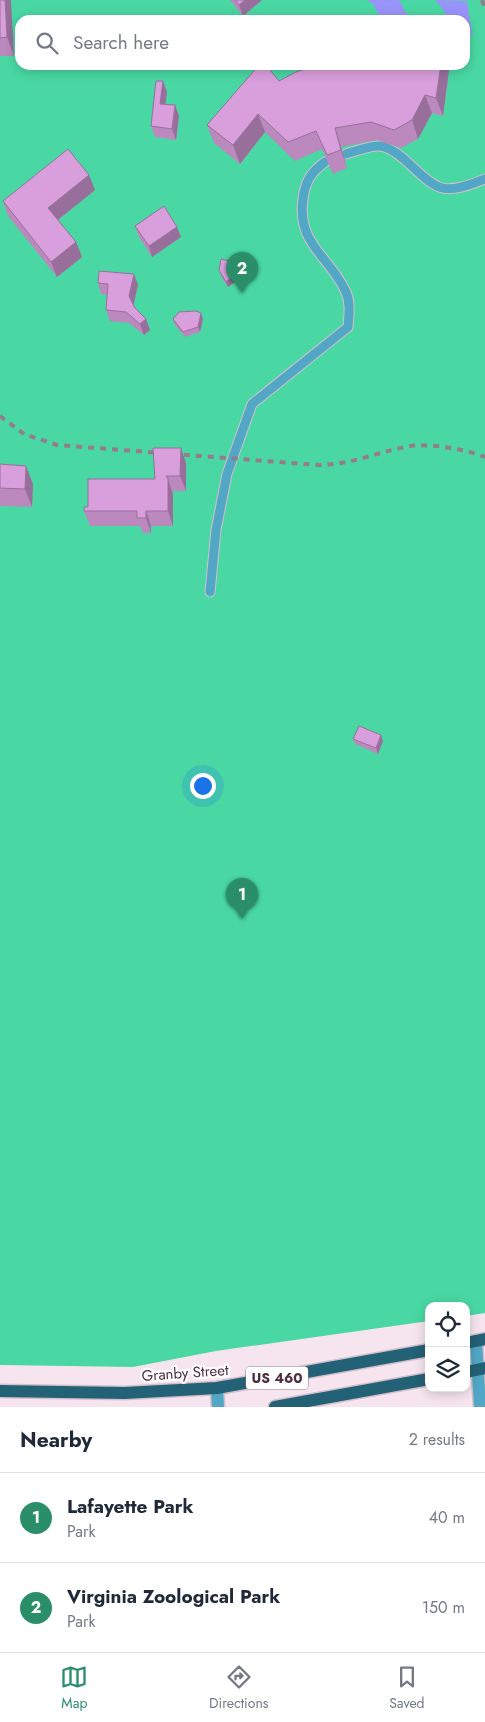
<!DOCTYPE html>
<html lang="en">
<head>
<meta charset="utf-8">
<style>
	body { margin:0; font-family:Jost,sans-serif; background:#f6f6f7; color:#1f2937 }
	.controls { position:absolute; right:15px; bottom:15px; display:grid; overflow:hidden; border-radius:10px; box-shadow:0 2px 12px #0003 }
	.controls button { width:45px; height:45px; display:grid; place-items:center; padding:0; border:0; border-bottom:1px solid #e0e1e3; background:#fff; color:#1f2937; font:25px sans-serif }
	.you { position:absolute; left:202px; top:785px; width:18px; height:18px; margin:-12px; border:4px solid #fff; border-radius:50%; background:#1a73e8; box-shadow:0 0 0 8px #1a73e833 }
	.badge { display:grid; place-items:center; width:32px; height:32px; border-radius:50%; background:#2a8e69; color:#fff; font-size:16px; font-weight:700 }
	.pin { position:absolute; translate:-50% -41px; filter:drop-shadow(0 1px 2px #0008) }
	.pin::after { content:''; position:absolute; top:26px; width:18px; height:15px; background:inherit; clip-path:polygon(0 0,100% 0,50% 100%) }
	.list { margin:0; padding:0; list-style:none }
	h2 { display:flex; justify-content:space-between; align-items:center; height:65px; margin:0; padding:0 20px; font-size:21px }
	h2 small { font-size:16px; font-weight:400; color:#747a83 }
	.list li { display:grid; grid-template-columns:32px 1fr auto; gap:15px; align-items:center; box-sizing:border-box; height:90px; padding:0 20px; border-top:1px solid #e0e1e3 }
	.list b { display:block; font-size:19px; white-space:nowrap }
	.list p { margin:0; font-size:16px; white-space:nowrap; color:#747a83 }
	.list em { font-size:16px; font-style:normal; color:#747a83 }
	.icon { flex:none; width:28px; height:28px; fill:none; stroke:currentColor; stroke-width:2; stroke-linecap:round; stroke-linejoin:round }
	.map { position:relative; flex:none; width:485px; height:1407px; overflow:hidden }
	.search { position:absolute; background:#fff; box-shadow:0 2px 12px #0003; left:15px; right:15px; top:15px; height:55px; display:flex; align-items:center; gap:12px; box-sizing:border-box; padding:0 18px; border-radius:15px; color:#747a83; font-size:19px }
	.sheet { height:245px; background:#fff }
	nav { display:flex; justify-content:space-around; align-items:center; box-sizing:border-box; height:70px; border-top:1px solid #e0e1e3; background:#fff; font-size:14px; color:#747a83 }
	nav a { display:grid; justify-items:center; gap:2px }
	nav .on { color:#2a8e69 }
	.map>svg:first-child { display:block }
	.green { fill:#49d8a3; fill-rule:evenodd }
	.water { fill:#9994fb }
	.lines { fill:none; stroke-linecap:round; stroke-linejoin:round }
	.service-casing { stroke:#d4c0cb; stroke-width:11 }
	.minor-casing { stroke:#d4c0cb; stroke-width:15 }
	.primary-casing { stroke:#d4c0cb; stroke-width:15 }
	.service { stroke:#51a7c5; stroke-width:9 }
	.minor { stroke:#51a7c5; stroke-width:12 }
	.primary { stroke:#236176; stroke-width:12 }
	.rail { stroke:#967c8b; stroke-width:4; stroke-dasharray:6 6; stroke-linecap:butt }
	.wall { fill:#bb89be }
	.shaded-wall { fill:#986f9b }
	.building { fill:#d99fdd; stroke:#986f9b }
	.labels { text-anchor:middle; stroke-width:4.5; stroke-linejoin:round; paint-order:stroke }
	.shield { fill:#fff; stroke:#836d7a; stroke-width:1 }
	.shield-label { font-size:14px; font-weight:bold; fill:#4e2e41 }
	.street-label { font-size:15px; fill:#4e2e41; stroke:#fff }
</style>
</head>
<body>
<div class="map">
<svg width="485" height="1407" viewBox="0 0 485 1407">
	<rect width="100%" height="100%" fill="#f6e5ee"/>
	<path class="green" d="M0,0H485V1313L466,1316V1306H429V1321L216,1351L133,1367L0,1365ZM20,20H465V65H20Z"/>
	<g class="water">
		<polygon points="367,0 399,0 410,20 382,20 373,4"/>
		<polygon points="435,0 467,1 472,33 465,50 465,20 449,20 442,8"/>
	</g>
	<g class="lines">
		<g class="service-casing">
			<g id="service">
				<path d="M346,154C356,151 371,145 380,146C389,147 398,154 404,159C438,190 440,197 485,179"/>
				<path d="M210,592L216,530L227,474L252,404L348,327C349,314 351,302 345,290C328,255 297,244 303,199C305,182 311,172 325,162"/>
			</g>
		</g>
		<g class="minor-casing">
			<g id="minor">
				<polyline points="476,1341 480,1407"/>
				<polyline points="217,1388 218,1407"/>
			</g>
		</g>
		<g class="primary-casing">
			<g id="primary">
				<polyline points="466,1343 485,1339"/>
				<polyline points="466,1372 485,1368"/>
				<polyline points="0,1391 124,1393 217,1388 429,1350"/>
				<polyline points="275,1407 429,1379"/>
			</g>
		</g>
		<use href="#service" class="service"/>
		<use href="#minor" class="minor"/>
		<use href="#primary" class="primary"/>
		<g class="rail">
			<polyline points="482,0 485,8"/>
			<path d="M0,416L24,434L57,445L318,465C350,465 375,453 405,447C426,442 464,449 485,457"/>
		</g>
	</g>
	<g class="wall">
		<polygon points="0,0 14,56 0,56"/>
		<polygon points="230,0 262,0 243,16"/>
		<polygon points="411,65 447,65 449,70 443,116 432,113 418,139 401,148 377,140 341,147 347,168 333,174 322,149 295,161 265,132 240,164 214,143 207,125 279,81 410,67"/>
		<polygon points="163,81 167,92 165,104 175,105 179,116 176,140 155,137 151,126"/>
		<polygon points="95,190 58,220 76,242 82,257 57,277 8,216 3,201"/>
		<polygon points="135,226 181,237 152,257 139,237"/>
		<polygon points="239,269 240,278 228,287 221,276 219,270"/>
		<polygon points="98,283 138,285 133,305 135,308 146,319 150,330 144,335 129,323 110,321 106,310 107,295 101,294"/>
		<polygon points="173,319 203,319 200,332 185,337 175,325"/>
		<polygon points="186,463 186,491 173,491 173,526 151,526 151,533 143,533 140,526 90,526 84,511 88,507 155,479"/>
		<polygon points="0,464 33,484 32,507 0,506"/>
		<polygon points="353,739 383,741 378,754 355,744"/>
	</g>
	<g class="shaded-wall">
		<polygon points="5,0 11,0 14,56 7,37"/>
		<polygon points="245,0 262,0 243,16 239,5"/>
		<polygon points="441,65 447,65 449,70 443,116 436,98"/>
		<polygon points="163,81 167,92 164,114 160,104"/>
		<polygon points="425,95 432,113 418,139 412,120"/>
		<polygon points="175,105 179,116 176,140 172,129"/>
		<polygon points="258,114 265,132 240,164 233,145"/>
		<polygon points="335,128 341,147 347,168 341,150"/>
		<polygon points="89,175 95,190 54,223 48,208"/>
		<polygon points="177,227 181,237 152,257 149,246"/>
		<polygon points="76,242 82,257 57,277 51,262"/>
		<polygon points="237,263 239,269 240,278 228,287 226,282"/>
		<polygon points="134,274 138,285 133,307 129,296"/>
		<polygon points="201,313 203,319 200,332 198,327"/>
		<polygon points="146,319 150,330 144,335 140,324"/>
		<polygon points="181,448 186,463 186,491 180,476"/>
		<polygon points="26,466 33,484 32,507 25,489"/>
		<polygon points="168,479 173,494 173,526 168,511"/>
		<polygon points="146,511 151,526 151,533 146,518"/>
		<polygon points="381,735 383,741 378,754 376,748"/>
	</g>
	<g class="building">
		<polygon points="0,0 5,0 7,37 0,38"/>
		<polygon points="235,0 245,0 239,5"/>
		<polygon points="259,65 266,65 279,81 296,72 318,65 404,65 410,67 411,65 441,65 436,98 425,95 412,120 394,130 371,122 335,128 341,150 327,155 316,131 288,142 258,114 233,145 207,125"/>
		<polygon points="156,81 163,81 160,104 175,105 172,129 151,126"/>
		<polygon points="68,149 89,175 48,208 76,242 51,262 3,201"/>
		<polygon points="164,206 177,227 149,246 135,226"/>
		<polygon points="221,259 237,263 238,272 226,282 219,270"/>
		<polygon points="99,271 134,274 129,296 135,308 146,319 140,324 126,312 106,310 108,284 98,283"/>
		<polygon points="196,311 201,313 198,327 183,332 173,319 179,312"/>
		<polygon points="153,448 181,448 180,476 166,476 168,479 168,511 146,511 146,518 137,518 137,511 84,511 84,507 88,507 88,479 155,479"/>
		<polygon points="0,464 26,466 25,489 0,488"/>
		<polygon points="359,726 381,735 376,748 353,739"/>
	</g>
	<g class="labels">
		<rect class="shield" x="246" y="1366.5" width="62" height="23" rx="4"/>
		<g class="shield-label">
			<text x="277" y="1383">US 460</text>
		</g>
		<g class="street-label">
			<text transform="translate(185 1373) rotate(-4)" y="5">Granby Street</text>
		</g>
	</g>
</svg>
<div class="controls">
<button><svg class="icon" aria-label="locate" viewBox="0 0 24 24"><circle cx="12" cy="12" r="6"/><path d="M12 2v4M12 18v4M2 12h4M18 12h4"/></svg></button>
<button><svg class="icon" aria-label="layers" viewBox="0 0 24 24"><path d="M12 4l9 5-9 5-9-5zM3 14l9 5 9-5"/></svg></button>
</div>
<div class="you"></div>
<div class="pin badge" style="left:242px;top:919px">1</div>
<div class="pin badge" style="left:242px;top:293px">2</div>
<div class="search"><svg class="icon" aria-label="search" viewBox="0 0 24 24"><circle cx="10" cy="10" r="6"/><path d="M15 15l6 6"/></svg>Search here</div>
</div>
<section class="sheet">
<h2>Nearby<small>2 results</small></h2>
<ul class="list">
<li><span class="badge">1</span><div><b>Lafayette Park</b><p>Park</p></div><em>40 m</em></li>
<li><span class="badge">2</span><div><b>Virginia Zoological Park</b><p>Park</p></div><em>150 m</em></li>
</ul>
</section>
<nav>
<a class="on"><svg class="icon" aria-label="map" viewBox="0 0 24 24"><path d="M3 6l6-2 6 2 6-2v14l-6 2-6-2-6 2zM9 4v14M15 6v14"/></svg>Map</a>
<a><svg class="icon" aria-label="directions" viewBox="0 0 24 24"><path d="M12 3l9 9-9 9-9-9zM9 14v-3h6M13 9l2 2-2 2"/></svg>Directions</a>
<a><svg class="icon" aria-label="saved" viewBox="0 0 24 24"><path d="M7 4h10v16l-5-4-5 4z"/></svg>Saved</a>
</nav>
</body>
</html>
